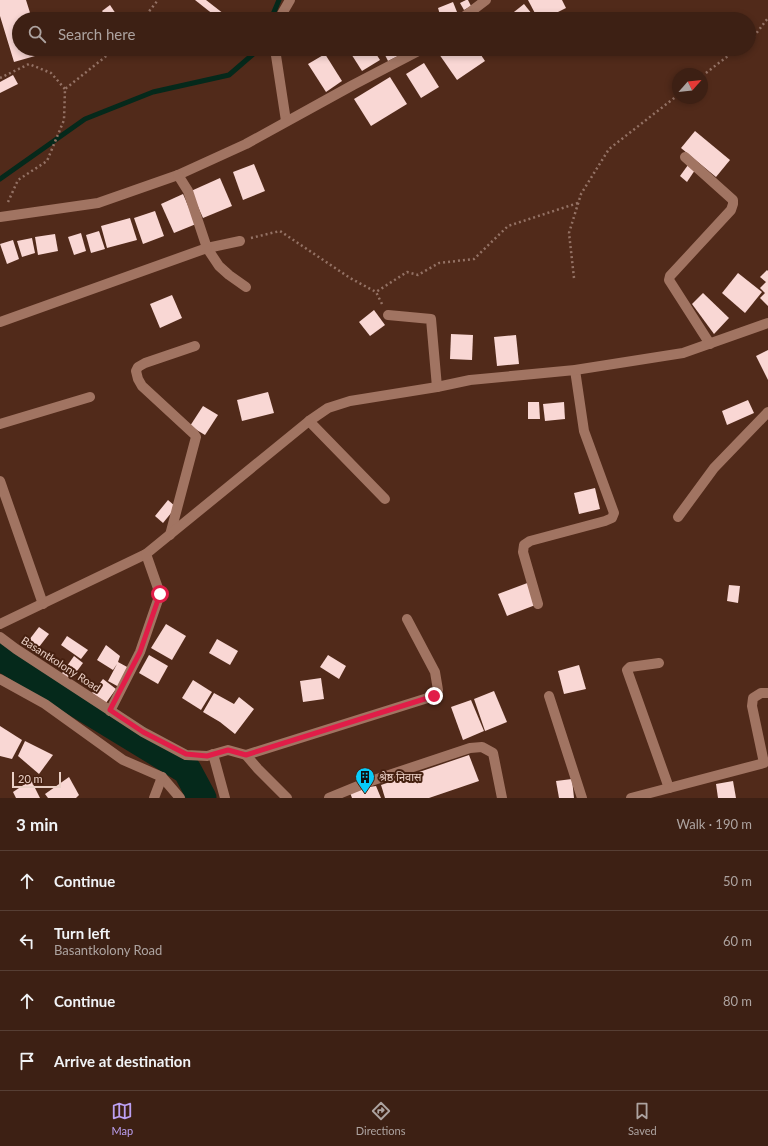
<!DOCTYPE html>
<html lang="en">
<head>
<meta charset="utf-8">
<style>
	body { margin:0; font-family:Lato,"Noto Sans Devanagari",sans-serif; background:#482d22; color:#f1f3f6 }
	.compass { position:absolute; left:672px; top:68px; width:36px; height:36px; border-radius:50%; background:#3d2014; box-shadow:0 2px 6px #0003; rotate:63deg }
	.scale { position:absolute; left:12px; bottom:10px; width:49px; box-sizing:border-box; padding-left:4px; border:2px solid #ead0c6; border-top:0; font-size:11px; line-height:14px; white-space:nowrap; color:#ead0c6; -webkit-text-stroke:3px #462010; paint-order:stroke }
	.stop { position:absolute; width:12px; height:12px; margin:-9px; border:3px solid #e11d48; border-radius:50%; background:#fff }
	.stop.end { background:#e11d48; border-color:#fff; box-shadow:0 1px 4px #0008 }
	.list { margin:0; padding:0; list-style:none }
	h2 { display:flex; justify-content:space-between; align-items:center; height:52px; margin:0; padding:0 16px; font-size:17px }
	h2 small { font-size:13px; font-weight:400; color:#ada3a0 }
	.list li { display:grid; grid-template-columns:26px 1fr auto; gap:12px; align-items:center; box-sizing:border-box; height:60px; padding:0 16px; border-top:1px solid #563e34 }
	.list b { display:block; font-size:15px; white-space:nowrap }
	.list p { margin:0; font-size:13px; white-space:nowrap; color:#ada3a0 }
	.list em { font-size:13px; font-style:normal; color:#ada3a0 }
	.icon { flex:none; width:22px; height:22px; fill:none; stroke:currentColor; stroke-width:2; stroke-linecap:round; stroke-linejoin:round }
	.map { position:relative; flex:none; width:768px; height:798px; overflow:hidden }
	.search { position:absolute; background:#3d2014; box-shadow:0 2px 6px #0003; left:12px; right:12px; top:12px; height:44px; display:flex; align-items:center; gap:10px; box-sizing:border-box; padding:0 14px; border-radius:22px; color:#ada3a0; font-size:15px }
	.sheet { height:292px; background:#3d2014 }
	nav { display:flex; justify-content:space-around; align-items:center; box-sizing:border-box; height:56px; border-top:1px solid #563e34; background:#3d2014; font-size:11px; color:#ada3a0 }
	nav a { display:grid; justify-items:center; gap:2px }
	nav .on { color:#bca0f2 }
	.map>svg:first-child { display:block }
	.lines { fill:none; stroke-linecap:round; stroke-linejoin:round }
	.stream { stroke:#05291b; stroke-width:5 }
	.river { stroke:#05291b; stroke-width:29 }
	.building { fill:#f9d7d4 }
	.path { stroke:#947265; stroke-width:2.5; stroke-dasharray:2 3; stroke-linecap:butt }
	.minor { stroke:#a17462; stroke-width:10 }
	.route { stroke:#e11d48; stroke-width:5 }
	.labels { text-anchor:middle; stroke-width:4; stroke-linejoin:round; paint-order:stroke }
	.street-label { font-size:11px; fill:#ead0c6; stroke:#462010 }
	.poi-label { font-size:11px; fill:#ead0c6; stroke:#462010; text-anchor:start }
</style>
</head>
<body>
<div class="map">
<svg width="768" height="798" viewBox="0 0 768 798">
	<rect width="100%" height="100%" fill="#512a1a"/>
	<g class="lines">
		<g class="stream">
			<polyline points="271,19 279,0"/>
			<polyline points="0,179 85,119 153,92 229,75 259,49"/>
		</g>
		<polyline class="river" points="0,656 187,770 202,798"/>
	</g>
	<g class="building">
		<polygon points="0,0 26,0 32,19 19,19 19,49 41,49 42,54 14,62 0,16"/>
		<polygon points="195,0 206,0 224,14 221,19 219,19"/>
		<polygon points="466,0 468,0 471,6 464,10 460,3"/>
		<polygon points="528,0 562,0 566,8 544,19 538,19"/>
		<polygon points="453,2 457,12 441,18 438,8"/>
		<polygon points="524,4 536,19 505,19"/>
		<polygon points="110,5 116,14 108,19 102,11"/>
		<polygon points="395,13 398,19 382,19"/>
		<polygon points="348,49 373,49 380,60 362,71"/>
		<polygon points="382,49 412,49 388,61"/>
		<polygon points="446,49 477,49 485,61 457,80 439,54"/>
		<polygon points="325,54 342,81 326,92 308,64"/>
		<polygon points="424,63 439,87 421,98 406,74"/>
		<polygon points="13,75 18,84 0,93 0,82"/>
		<polygon points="390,77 407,104 371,126 354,99"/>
		<polygon points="695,131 730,160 716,177 681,148"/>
		<polygon points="254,164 265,191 243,200 233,172"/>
		<polygon points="688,165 695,170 687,182 680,176"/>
		<polygon points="220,178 232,206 203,218 191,191"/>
		<polygon points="183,194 196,224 174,233 161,204"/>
		<polygon points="155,211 164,236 143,244 134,218"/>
		<polygon points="130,218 137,240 107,248 101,226"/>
		<polygon points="99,231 105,249 91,253 86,235"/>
		<polygon points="81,233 86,251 74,255 68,237"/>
		<polygon points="55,234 58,251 38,255 35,237"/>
		<polygon points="32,238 35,253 22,257 17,241"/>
		<polygon points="13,240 19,259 7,264 0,244"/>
		<polygon points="767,270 768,271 768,306 760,298 765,293 760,288 766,282 760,277"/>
		<polygon points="738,273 762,292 745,313 722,293"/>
		<polygon points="703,293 729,318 714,334 692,304"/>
		<polygon points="172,295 182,318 160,328 150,304"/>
		<polygon points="374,310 385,325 370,336 359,322"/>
		<polygon points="451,334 473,335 472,360 450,359"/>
		<polygon points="516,335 519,364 497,366 494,337"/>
		<polygon points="768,350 768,380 756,356"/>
		<polygon points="268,392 274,413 242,421 237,400"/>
		<polygon points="748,400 754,413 727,425 722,411"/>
		<polygon points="528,402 539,402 540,419 528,419"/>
		<polygon points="564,402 565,419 545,421 543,404"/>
		<polygon points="203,406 218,415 205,435 190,426"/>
		<polygon points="595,488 600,509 579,514 574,493"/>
		<polygon points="168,500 176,507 163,523 155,516"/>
		<polygon points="530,582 538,604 507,616 498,594"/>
		<polygon points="729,585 740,586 738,603 727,601"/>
		<polygon points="166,624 186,636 172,660 151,648"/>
		<polygon points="39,627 49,634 39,647 29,640"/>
		<polygon points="67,636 88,650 81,659 61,645"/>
		<polygon points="217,639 238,651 230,665 209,653"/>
		<polygon points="106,645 120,656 118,662 129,668 119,687 108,681 117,664 113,670 97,660"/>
		<polygon points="149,655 168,666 158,684 139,673"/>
		<polygon points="328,655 346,666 339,679 320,667"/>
		<polygon points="74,656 83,663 69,682 60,676"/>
		<polygon points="579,665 586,689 564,694 558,671"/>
		<polygon points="321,678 324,699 303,702 300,681"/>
		<polygon points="103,679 116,689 106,703 92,693"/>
		<polygon points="193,680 212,692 201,710 182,698"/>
		<polygon points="494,691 507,722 485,731 474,699"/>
		<polygon points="214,693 234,704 239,697 254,709 235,734 220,722 203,712"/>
		<polygon points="471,700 484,731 463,740 451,707"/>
		<polygon points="0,726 22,740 12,759 0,756"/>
		<polygon points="25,741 53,755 39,774 18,756"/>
		<polygon points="469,755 479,781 429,798 385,798 381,785"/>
		<polygon points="69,777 79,795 76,798 48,798 45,794"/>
		<polygon points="572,779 574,798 559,798 556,781"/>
		<polygon points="31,780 40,798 16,798 13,792"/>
		<polygon points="733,781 736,798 718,798 716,784"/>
		<polygon points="376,786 381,798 352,798 349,790"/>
	</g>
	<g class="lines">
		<g class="path">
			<polyline points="143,19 158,0"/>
			<polyline points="749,39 755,35 768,18"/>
			<polyline points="702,76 737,49"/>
			<polyline points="0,78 29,64 51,73 65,89"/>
			<polyline points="8,202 18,180 47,161 64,120 65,89 115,49"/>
			<polyline points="251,238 280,231 350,278 376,292"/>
			<polyline points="574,278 569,233 581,194 609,149 678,95"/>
			<polyline points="382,304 376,292 407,272 418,275 439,263 474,259 508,226 578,203"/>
		</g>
		<g class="minor">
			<polyline points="279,19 290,0"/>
			<polyline points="461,19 486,0"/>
			<polyline points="275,49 286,121"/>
			<polyline points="685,157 733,200 733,204 731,210 670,276 669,280 710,344"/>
			<polyline points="0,217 98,203 178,175 246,144 353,85 422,49"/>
			<polyline points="240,241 207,248 219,266 229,275 246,287"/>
			<polyline points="388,315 431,319 437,387"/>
			<polyline points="0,322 207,248 188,191 178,175"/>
			<polyline points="309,421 385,499"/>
			<polyline points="0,424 90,397"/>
			<polyline points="0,481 43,604"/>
			<polyline points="678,517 714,468 768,412"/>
			<polyline points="170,535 196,437 194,434 142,386 138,379 136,371 138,367 145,363 195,346"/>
			<polyline points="538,604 523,552 524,545 530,541 605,521 612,518 614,513 584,431 575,370"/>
			<polyline points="0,624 146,554 309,421 328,408 350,401 437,387 470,380 575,370 683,353 768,323"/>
			<polyline points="0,637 16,649 143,732 186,755 207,756 228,750 246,755 258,769 287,798"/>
			<polyline points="659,663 630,667 627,670 669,788"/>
			<polyline points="0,679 45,704 123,760 162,777 180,798"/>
			<polyline points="549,696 582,798"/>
			<polyline points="110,711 140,652 160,594 146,554"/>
			<polyline points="213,754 225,798"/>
			<polyline points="246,755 434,696 438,690 435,672 407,619"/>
			<polyline points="154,798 162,777"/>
			<polyline points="329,798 368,782 470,748 482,747 493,753 502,798"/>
			<polyline points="631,798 764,763 752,706 753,698 761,693 768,693"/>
		</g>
	</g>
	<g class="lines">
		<polyline class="route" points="160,594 140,652 110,710 143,732 186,754 207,756 228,750 246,755 434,696"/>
	</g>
	<defs>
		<g id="building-pin" transform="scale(1)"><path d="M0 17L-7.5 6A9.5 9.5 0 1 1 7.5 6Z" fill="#07cbf9" stroke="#462010"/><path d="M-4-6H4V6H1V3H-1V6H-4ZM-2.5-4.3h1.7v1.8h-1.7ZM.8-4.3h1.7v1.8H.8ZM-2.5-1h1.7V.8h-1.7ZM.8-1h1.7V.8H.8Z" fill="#111"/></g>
	</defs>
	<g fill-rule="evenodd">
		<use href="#building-pin" x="365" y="777"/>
	</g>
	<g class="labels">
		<g class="street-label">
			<text transform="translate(61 664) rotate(33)" y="4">Basantkolony Road</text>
		</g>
		<g class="poi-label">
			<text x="379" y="781">श्रेष्ठ निवास</text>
		</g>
	</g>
</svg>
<svg class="compass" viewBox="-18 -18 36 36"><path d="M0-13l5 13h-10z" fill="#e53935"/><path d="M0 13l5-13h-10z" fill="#ada3a0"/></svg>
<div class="scale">20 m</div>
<div class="stop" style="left:160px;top:594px"></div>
<div class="stop end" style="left:434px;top:696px"></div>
<div class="search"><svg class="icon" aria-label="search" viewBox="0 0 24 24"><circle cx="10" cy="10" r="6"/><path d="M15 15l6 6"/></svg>Search here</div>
</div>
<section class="sheet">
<h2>3 min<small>Walk · 190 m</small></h2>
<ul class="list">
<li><svg class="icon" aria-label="ahead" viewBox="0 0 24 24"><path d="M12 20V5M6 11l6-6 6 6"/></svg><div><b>Continue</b></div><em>50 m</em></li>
<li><svg class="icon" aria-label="left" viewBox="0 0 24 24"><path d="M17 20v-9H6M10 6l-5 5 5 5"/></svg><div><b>Turn left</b><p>Basantkolony Road</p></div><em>60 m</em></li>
<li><svg class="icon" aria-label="ahead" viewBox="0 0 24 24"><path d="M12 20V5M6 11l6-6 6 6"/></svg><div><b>Continue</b></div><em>80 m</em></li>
<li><svg class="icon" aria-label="arrive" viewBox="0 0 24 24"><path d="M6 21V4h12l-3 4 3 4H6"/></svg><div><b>Arrive at destination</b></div></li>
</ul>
</section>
<nav>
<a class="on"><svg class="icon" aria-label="map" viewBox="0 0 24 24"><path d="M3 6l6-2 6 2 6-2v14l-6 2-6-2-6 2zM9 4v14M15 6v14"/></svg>Map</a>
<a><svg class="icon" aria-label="directions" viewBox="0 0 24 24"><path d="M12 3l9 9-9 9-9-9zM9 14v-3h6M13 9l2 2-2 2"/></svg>Directions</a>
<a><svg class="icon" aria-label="saved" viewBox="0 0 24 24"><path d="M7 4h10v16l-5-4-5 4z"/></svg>Saved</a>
</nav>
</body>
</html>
